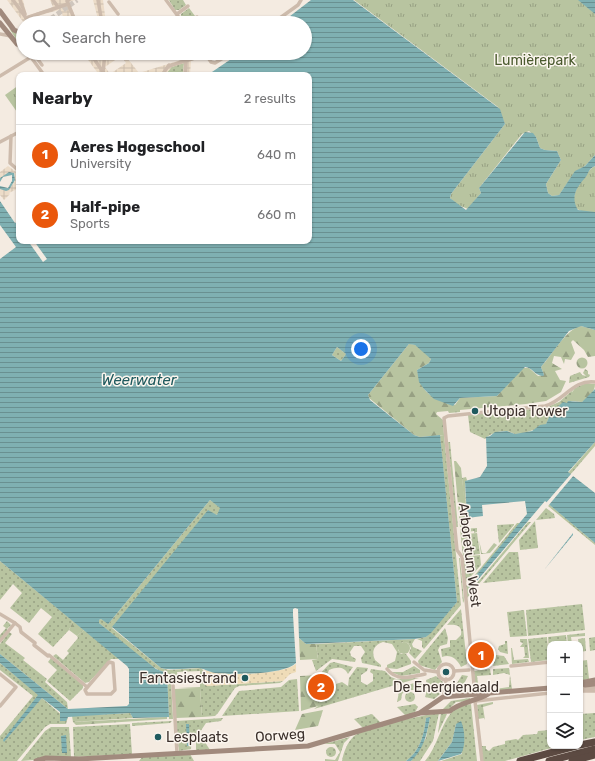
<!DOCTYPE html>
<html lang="en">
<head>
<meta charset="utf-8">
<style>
	body { margin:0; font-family:Rubik,sans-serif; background:#f2f2f2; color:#202124 }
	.controls { position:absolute; right:12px; bottom:12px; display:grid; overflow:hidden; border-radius:8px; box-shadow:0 1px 3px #0004 }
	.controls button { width:36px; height:36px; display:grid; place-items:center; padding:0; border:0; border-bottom:1px solid #e0e0e0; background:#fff; color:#202124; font:20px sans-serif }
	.you { position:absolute; left:361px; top:349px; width:14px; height:14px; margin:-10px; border:3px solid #fff; border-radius:50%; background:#1a73e8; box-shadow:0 0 0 6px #1a73e833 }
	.badge { display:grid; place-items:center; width:26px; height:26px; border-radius:50%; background:#ea580c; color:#fff; font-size:13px; font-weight:700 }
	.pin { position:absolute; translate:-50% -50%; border:2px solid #fff; box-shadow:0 1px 4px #0006 }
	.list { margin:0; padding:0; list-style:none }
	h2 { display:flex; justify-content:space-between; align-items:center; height:52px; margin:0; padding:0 16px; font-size:17px }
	h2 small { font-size:13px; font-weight:400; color:#757577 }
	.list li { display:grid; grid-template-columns:26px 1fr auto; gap:12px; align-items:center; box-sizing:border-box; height:60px; padding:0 16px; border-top:1px solid #e0e0e0 }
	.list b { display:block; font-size:15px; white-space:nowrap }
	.list p { margin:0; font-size:13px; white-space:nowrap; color:#757577 }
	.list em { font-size:13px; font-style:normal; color:#757577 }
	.icon { flex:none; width:22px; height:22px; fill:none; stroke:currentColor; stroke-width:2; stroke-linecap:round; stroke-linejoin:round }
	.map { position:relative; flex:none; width:595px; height:761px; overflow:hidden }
	.search { position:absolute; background:#fff; box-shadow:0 1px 3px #0004; left:16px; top:16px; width:296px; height:44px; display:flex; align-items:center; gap:10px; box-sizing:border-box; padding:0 14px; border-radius:22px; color:#757577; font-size:15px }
	.panel { position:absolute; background:#fff; box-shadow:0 1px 3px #0004; left:16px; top:72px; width:296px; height:172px; border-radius:8px }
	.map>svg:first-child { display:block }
	.grass { fill:url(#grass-dots) }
	.forest { fill:url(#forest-firs) }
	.sand { fill:url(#sand-dots) }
	.park { fill:url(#park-tufts) }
	.pitch { fill:#b8c4a0 }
	.plaza { fill:url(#plaza-grid); fill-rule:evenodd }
	.water { fill:url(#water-rules); fill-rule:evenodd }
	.pier { fill:#f4ebe1 }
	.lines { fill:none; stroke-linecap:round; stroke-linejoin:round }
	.secondary-tunnel { stroke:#cfc6bd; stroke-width:5; stroke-dasharray:5 2.5; stroke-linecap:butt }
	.street { stroke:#cdbbac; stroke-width:3.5 }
	.secondary { stroke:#a18a7d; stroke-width:5 }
	.highway { stroke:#5c4a42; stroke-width:7 }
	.poi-dot { fill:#1f5a5e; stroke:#fbf5ee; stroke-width:1.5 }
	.labels { text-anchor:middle; stroke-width:3; stroke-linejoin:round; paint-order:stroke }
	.park-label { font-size:14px; fill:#4a5a2e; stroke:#fbf5ee }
	.poi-label { font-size:14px; fill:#3b302b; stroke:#fbf5ee; text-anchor:start }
	.street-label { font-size:14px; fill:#3b302b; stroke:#fbf5ee }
	.water-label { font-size:15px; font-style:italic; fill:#1f5a5e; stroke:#fbf5ee }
</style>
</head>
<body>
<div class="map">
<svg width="595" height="761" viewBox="0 0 595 761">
	<defs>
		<pattern id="grass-dots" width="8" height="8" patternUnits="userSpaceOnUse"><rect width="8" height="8" fill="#b8c4a0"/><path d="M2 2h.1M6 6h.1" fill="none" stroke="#97a083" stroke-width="1.8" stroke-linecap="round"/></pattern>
		<pattern id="forest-firs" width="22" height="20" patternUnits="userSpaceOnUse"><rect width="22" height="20" fill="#b8c4a0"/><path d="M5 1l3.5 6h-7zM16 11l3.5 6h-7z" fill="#97a083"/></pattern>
		<pattern id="sand-dots" width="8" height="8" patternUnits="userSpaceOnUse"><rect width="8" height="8" fill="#efdcb8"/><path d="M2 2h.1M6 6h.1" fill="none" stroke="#cebd9e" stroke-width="1.8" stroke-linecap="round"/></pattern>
		<pattern id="park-tufts" width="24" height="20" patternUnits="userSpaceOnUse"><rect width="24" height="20" fill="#b8c4a0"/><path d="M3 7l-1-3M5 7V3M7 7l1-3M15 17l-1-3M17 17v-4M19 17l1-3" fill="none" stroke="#97a083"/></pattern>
		<pattern id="plaza-grid" width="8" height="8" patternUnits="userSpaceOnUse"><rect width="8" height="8" fill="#ecdcc8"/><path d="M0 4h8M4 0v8" fill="none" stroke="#cbbdac"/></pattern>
		<pattern id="water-rules" width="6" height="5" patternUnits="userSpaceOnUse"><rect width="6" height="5" fill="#7fb0b2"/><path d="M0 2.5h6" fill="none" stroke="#699091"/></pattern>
	</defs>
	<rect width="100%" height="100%" fill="#f4ebe1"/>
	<g class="grass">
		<polygon points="169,0 183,0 186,5 179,10 175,10"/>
		<polygon points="189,8 195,16 186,23 181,17 181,14"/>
		<polygon points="9,28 23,37 23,44 19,44"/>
		<polygon points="184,63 183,75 165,75 171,67"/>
		<polygon points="337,347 346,354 341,361 332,355"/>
		<polygon points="585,369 588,371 588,374 590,375 589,377 569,383 570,376 580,372 582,375 586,376 583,373"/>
		<path d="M574,389L572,392V401L552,412L546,424C540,428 524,434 515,434C512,433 509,431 506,431C498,431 489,434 485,439L470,432L468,415L545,408L559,402Z"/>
		<polygon points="444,435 461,605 424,649 422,647 422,641 417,639 426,637 457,602 440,437 436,436"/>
		<polygon points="448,442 450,442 458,527 456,527"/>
		<polygon points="595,442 595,446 571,474 568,473"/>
		<polygon points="466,477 467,480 465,483 466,507 464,503 462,478"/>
		<path d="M210,500L221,508L217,515L208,511L112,628L161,668L169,670L201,668L203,670V683L207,686L283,681L280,683L239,686L235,688L218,713L215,716L202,717L200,689L178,688L200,687V671L177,672L178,681H171L173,719H169L167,673C150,670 114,635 99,623V620L101,619L109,623Z"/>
		<polygon points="549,504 595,543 595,545 548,506"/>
		<polygon points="546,508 554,514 555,518 536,520"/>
		<polygon points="535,521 538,548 520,550 519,540"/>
		<polygon points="528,522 531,522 467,598 466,586 517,523 521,523 468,585 472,589"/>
		<polygon points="514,524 514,525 499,543 497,525"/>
		<polygon points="477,528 477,532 474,533 474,531 467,532 467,534 477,533 480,554 463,556 460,529"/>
		<polygon points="479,540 482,553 486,553 494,543 497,545 490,553 481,554"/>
		<polygon points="509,552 518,552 521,579 483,583"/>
		<polygon points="480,555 481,565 465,583 463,557"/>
		<polygon points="459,558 460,558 464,601 463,603"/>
		<polygon points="0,561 73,621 69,630 53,647 38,634 52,617 41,608 29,623 10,608 22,593 13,584 0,600"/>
		<polygon points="582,604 585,630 528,636 526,610"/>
		<path d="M461,609L467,664L461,667C457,659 451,654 442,657L441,649L450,647V640H456L461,635C463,625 455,624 447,625Z"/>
		<polygon points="524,610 527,636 510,637 507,612"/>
		<polygon points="7,621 11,625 7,629 6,628 8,631 0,639 0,635 6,628 3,626"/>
		<polygon points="445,628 448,638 447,644 440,646 438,650 442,662 435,670 419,665 418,661"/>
		<polygon points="84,630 120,659 111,659 89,682 85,683 53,656 56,654 63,660 69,653 67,651 78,638 77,636"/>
		<polygon points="9,632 12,634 5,643 25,658 23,660 47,679 45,682 67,702 68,709 0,654 0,644"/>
		<polygon points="585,633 585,636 571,637 572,644 568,644 567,635"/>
		<polygon points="566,635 567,644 550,644 549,652 548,637"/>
		<polygon points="547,637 549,660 531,662 528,639"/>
		<polygon points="595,637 595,650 590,651 589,638"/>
		<polygon points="585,638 586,651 580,652 578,639"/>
		<path d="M415,639L412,644L413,647L422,651L415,659L409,653L411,648L408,643L402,642L398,650L401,654H406L411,661V664L397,669L387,668V665L395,661L397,652L392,644L383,642C374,645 371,651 375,660L381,665V667L362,663L361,658L365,652L361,646H354L350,652L351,656L356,659L355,662L332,659L316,671L312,660L318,659L316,644Z"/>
		<polygon points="520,639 527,639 529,658 523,658 525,656 524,647 520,647 523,643 520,642"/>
		<polygon points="505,641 507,641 508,654 500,652 498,649 499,646 505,644"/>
		<polygon points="511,648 512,648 514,660 528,659 529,662 512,664"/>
		<polygon points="496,655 504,656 509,664 493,666"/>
		<polygon points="51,658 83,685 83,688 70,701 47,681 57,670 48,662"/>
		<polygon points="587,660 589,679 580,681 580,661"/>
		<path d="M334,662L353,667L348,674C344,666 337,667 329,670C325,678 325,684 332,690L336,684L342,682L348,686L349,678L357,667L368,668L367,671L361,675V682L367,685L373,681V674L370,672L371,669L385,671L391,677L396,679L419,678L314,709L318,706V691L324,690V683L320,684L319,675L330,663Z"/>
		<polygon points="0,663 39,695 3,741 42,698 66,719 68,717 66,724 50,724 45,727 17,761 0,761 0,736 33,696 0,670"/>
		<polygon points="414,666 420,670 420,673 401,676 391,672 403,672"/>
		<polygon points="509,668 512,689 495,691 495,689 509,687 510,675 504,673 493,675 493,669"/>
		<polygon points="490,669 491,675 477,676 479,690 492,688 493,691 476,692 474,671"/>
		<path d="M462,675L468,676C463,687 458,692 446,693V688L457,683Z"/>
		<polygon points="436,676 443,682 440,694 434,699 425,697 428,687 426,680"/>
		<polygon points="297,679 299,711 222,716 239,691 281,687 289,680"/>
		<polygon points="418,682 424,684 419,690 406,690 402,694 401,700 397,702 400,687"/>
		<circle cx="410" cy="697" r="5"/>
		<polygon points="470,698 470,701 456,702 449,709 442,710 451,701"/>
		<polygon points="493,702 493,704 483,707 485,720 484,718 478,719 477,705"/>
		<polygon points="415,704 418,707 415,712 406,716 397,707"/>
		<path d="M471,704L477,761H441L462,754L456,724L452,742L440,758L438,761H425C437,747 440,727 451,713C454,707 464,705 471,704Z"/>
		<polygon points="130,713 133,718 73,722 72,716"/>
		<path d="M439,713L433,741L420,761H411L426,738L430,717L426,718C424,735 420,751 406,761H342C344,751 347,743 354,736C366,727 423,715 439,713Z"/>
		<polygon points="441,713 447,714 438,733 438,732"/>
		<polygon points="595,713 595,737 580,740 580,714"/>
		<polygon points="372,714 381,723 364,729 354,719"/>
		<polygon points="223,718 221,721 206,723 198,735 192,738 191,749 179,751 176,721"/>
		<polygon points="172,721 170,723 132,726 132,723"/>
		<polygon points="130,724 132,754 74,757 73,727"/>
		<polygon points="51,727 69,727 71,757 21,761 45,731"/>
		<polygon points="550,730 550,746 558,746 505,761 482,761 481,746 486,746 486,749 489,751 493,747 505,744 505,741 516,739 518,740 523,735 537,734 538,731"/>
		<polygon points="350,737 344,743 338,761 325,761 325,759 335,760 340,752 335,744 324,744"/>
		<polygon points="199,739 203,739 210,750 196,751 196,742"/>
		<circle cx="331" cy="752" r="5"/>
		<polygon points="190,754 194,761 139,761 142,757"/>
	</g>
	<g class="forest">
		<path d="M581,326L595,330V356L588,357L584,350L573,340L571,342L575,353L571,360L565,359L564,364L561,357L554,356L552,363L562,369L555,371L560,380L566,381L561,392L546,401L526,404L460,410V412L449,413L448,411L437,412L436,414L443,420L444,435L420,437L414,435L369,398L368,395L409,344C417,343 427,352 431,359L429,363L417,370C423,396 431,397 455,405L460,398L497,396L522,368H529L538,376L544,375L541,367C552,355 566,329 581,326Z"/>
		<circle cx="582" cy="363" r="5.5"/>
		<path d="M586,383L595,384C595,392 588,398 582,402L572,401L571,394L575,388Z"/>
		<polygon points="454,461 456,461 461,468 467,525 460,527"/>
		<polygon points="73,621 84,630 77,636 69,630"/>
		<polygon points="299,638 306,644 316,644 318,659 300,660"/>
		<polygon points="319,675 318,706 301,711 300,676"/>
		<polygon points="200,688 202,717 176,718 174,689"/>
		<polygon points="323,710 318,726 295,730 302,714"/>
		<polygon points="167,717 167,719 76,725 73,722"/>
	</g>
	<path class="sand" d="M296,664V672L290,674L283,681L207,686L203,683V670C222,675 281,676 296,664Z"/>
	<g class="park">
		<polygon points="354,0 579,0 595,13 595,155 585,166 575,172 559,195 552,196 548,193 546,184 561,160 557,151 545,150 540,148 536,137 529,131 522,134 479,188 481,193 468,209 458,205 450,198 451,194 505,124 498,107"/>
		<polygon points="19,85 19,110 17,112 5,95"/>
		<path d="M595,166V212C590,212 584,213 579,210C564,202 585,171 595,166Z"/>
	</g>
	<circle class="pitch" cx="404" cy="648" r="6"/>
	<g class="plaza">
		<polygon points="7,0 23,0 27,16 53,7 50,0 75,0 69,2 78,23 74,23 70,16 65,19 59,10 30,18 31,23 24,23"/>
		<polygon points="93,0 103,0 106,23 99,23"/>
		<path d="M83,53H108L109,59L117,53H125L124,54L139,73L181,60L190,54L191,56L202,53L205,56L191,61L190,75H183L184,63L172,67L165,75H159L156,72L148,75H94L97,72ZM121,56L126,63L110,74L105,67Z"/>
		<polygon points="8,166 19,174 19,188 9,193 10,194 4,200 0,195 0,189 10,188 15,181 15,175 12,172 0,178 0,172"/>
	</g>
	<g class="water">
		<path d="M311,0H353L500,109L505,124L451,194L450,198L466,210L481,193L479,188L525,132L533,133L536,137L540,148L545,150L557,151L561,160L546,184L548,193L552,196L559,195L575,171L585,166L595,155V166C588,169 589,173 585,178C577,187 570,197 578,210L595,212V330L581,326L569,331L541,367L544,375L543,376C535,376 532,367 525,367L497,396L460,398L453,406L434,399L424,389L419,382L417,370L429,363L431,359L415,345L409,344L368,395L370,400L414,435L420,437L440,435L457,602L431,633L426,637L415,639L306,644L299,638L298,609L295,608L293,609V615L296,663C284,675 232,675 215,673C209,672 203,668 198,668C186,668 173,671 161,668L112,627L208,510L217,515L220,508L210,500L109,623L108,624L101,619L99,620V623L156,669L167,673L169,717L133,718L130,713L68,717L66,721H60V712L42,698L4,742L3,740L38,695L0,663V654L68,709L127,706L129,704V669L127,666L0,561V259L16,247L0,225V201L15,223L19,221V241H309V75L209,74L240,53H305V23H281ZM337,347L346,354L341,361L332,355Z"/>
		<polygon points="578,0 595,0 595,14"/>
		<polygon points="9,172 14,173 15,180 9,190 6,191 0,189 0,186 8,188 12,181 12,175 3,177 0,182 0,178"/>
		<polygon points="595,389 595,442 568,472 595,493 595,543 545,501 470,589 468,585 527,514 525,501 482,505 483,516 467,518 465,481 480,477 487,466 486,437 490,436 495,432 507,431 515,434 532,431 540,425 546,424 551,413 563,402 567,403 568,401 582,402"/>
		<polygon points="573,533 573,535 544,570"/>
		<path d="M430,717C427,734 424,749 411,761H406C420,751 424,735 426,718Z"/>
		<path d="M461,721C465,730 466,746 461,754L438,761L452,742L456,724Z"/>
		<polygon points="186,724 189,724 190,746 187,746"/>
		<polygon points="66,735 67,753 62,753 61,736"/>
	</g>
	<g class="pier">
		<polygon points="28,241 34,241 47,259 43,262"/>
		<polygon points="572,473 574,475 548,506 545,504"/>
	</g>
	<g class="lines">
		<polyline class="secondary-tunnel" points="45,23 77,0"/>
		<g class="street">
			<polyline points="13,0 26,18"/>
			<polyline points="20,0 25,14"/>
			<polyline points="53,0 58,7"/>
			<polyline points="69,0 67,1 76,23"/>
			<polyline points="98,0 102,23"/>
			<polyline points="166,0 183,23"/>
			<polyline points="109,2 118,14"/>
			<polyline points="177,14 188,6"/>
			<polyline points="26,18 68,4"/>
			<polyline points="188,23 197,17"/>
			<polyline points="273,23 298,5 301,0"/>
			<polyline points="0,34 11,36"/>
			<polyline points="28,53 44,75"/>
			<polyline points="33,53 42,65"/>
			<polyline points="90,53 103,72"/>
			<polyline points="205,53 211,62 215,63 231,53"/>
			<polyline points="35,56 48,53"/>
			<polyline points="169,66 204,55"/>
			<polyline points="103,72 105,53"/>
			<polyline points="99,75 103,72 105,75"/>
			<polyline points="162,75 169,65"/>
			<polyline points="185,75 186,60"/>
			<polyline points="0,76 31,57"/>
			<polyline points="11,136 10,163 19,171"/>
			<polyline points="0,142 19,132"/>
			<polyline points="0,614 15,623 20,627 21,632 35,643 34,645 48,656 49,655 87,687"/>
			<polyline points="0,641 15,623"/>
			<polygon points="109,662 113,663 115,690 111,694 87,694 85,690"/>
			<polyline points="414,662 424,670 438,672"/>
			<circle cx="446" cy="672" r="8"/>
			<polyline points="511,666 550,662"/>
			<path d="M387,669C397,682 411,677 425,674"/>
			<polyline points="454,671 469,670"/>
			<polyline points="0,674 16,687 0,706"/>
			<polyline points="173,685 177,753"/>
			<polyline points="580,689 595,688"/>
			<polyline points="580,691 595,691"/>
			<polyline points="444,693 446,679"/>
			<path d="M475,695L462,557L457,550L444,418L448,416L545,406C564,401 573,379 595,382"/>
			<polyline points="475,701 482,761"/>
			<polyline points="476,701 550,693"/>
		</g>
		<g class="secondary">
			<polyline points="0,11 14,30 23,34"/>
			<polyline points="0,23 17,44 23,47"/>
			<polyline points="580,683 595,680"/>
			<polyline points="585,685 595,684"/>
			<polyline points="421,712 443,697 550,688"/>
			<path d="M36,761L46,758L79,759L308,746L420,713L450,711C458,703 476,701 488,694"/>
		</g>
		<g class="highway">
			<polyline points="580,745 595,742"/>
			<polyline points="520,761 576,746"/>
			<polyline points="549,761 595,749"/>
			<polyline points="572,761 595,755"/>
		</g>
	</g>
	<g class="poi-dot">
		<circle cx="475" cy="411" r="4"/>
		<circle cx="446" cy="672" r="4"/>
		<circle cx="245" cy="678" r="4"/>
		<circle cx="158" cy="737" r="4"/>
	</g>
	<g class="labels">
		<g class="park-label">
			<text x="535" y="65">Lumièrepark</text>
		</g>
		<g class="poi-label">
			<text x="483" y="416">Utopia Tower</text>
			<text x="237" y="683" text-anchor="end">Fantasiestrand</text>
			<text x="446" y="692" text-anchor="middle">De Energienaald</text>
			<text x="166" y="742">Lesplaats</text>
		</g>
		<g class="street-label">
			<text transform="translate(470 555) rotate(83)" y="5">Arboretum West</text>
			<text transform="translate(280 735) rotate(-4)" y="5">Oorweg</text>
		</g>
		<g class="water-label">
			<text x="139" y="385">Weerwater</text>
		</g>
	</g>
</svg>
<div class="controls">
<button>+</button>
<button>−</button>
<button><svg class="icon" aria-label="layers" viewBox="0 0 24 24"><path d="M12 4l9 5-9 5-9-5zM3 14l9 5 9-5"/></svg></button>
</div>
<div class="you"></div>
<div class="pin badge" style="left:481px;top:655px">1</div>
<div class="pin badge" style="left:321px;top:687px">2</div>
<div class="search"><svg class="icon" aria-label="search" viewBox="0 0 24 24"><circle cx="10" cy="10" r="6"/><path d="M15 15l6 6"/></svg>Search here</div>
<section class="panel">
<h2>Nearby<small>2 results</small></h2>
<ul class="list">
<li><span class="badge">1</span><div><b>Aeres Hogeschool</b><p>University</p></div><em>640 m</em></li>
<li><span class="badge">2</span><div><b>Half-pipe</b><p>Sports</p></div><em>660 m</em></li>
</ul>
</section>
</div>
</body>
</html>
